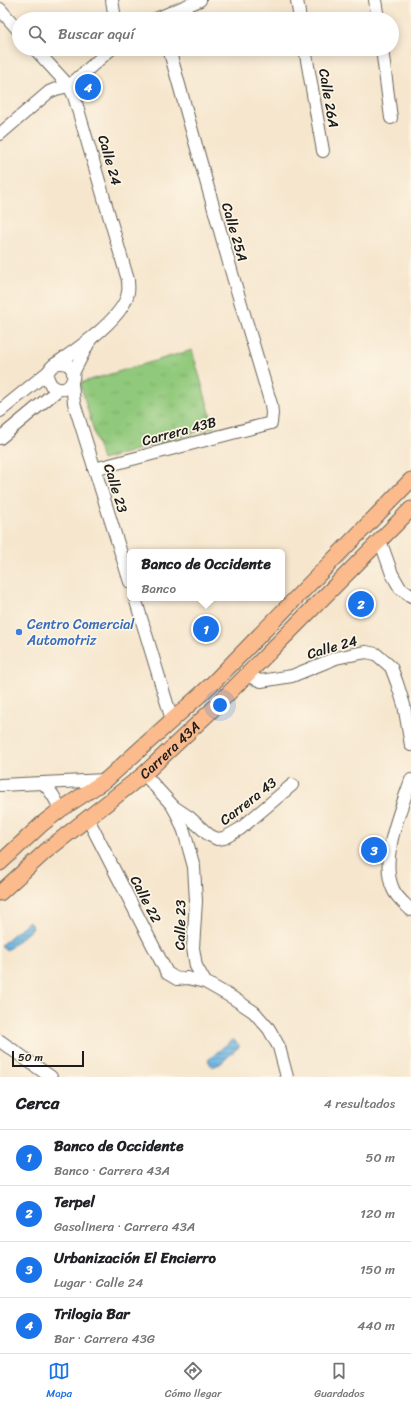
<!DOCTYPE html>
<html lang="es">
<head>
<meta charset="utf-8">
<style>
	body { margin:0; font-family:Sriracha,sans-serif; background:#f2f2f2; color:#202124 }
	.scale { position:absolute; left:12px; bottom:10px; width:72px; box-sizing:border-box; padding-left:4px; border:2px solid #1c1c1c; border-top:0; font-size:11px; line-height:14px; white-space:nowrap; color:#1c1c1c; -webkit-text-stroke:3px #fcf5e5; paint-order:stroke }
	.you { position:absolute; left:220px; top:705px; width:14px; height:14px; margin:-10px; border:3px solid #fff; border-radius:50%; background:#1a73e8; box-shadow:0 0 0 6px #1a73e833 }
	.badge { display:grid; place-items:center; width:26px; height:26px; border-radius:50%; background:#1a73e8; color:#fff; font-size:13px; font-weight:700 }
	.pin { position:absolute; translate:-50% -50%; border:2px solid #fff; box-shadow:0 1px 4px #0006 }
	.popup { position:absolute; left:127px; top:549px; width:158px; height:52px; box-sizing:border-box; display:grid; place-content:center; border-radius:6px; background:#fff; filter:drop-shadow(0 1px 3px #0005); font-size:13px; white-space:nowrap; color:#757577 }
	.popup b { font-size:15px; color:#202124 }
	.popup::after { content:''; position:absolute; left:50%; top:100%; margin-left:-8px; border:8px solid transparent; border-top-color:#fff }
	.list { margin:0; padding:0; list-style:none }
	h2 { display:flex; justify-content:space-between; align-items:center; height:52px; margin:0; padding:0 16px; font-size:17px }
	h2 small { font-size:13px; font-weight:400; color:#757577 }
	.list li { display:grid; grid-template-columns:26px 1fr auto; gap:12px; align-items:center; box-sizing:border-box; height:56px; padding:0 16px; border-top:1px solid #e0e0e0 }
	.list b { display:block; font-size:15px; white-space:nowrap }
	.list p { margin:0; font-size:13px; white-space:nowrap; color:#757577 }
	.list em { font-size:13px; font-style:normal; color:#757577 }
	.icon { flex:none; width:22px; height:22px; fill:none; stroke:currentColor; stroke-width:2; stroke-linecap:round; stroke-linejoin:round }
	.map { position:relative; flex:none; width:411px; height:1077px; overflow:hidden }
	.search { position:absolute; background:#fff; box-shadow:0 2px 10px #0003; left:12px; right:12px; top:12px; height:44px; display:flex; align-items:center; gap:10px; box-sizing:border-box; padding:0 14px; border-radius:22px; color:#757577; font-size:15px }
	.sheet { height:276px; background:#fff }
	nav { display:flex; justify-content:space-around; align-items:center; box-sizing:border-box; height:56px; border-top:1px solid #e0e0e0; background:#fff; font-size:11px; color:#757577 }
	nav a { display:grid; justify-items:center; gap:2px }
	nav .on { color:#1a73e8 }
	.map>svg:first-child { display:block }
	.grass { fill:url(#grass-tufts); stroke:#56724c }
	.water { fill:url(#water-rules); stroke:#42677e }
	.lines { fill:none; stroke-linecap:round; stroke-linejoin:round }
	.minor-casing { stroke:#68635a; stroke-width:14 }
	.major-casing { stroke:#68635a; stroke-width:17 }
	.minor { stroke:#fff; stroke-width:12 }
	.major { stroke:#fbbb8c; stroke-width:15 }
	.shop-dot { fill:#3f7fe0; stroke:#fcf5e5; stroke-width:1.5 }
	.labels { text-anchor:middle; stroke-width:3.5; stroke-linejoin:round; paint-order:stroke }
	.street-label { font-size:14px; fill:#1c1c1c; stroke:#fcf5e5 }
	.shop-label { font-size:14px; fill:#366cbe; stroke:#fcf5e5; text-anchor:start }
</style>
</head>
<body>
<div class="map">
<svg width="411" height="1077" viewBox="0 0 411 1077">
	<defs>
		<pattern id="grass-tufts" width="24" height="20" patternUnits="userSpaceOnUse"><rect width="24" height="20" fill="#91c97c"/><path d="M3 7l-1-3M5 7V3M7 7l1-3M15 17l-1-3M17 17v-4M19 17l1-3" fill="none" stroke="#7cac6b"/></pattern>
		<pattern id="water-rules" width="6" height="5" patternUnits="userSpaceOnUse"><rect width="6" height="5" fill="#69b2e1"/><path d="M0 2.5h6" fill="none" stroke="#5a98c0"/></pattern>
	</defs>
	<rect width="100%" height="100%" fill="#fcf5e5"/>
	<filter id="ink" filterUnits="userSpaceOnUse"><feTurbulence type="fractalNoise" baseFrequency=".025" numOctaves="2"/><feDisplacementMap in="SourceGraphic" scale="8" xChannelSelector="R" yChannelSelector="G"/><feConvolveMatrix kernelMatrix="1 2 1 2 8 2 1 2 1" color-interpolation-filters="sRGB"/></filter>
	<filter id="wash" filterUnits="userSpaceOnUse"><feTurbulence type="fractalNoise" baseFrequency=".012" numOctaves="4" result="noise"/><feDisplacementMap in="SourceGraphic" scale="16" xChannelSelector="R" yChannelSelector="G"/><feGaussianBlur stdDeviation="0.9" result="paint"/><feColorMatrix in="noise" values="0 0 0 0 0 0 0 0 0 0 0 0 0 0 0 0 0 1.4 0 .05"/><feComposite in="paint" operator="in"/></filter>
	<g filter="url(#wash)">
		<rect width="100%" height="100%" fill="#f6e6ce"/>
		<polygon class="grass" points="192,350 214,427 102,460 80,383"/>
		<g class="water">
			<polygon points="29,921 33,928 6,951 1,945"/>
			<polygon points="233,1039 240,1046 220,1064 212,1067 208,1060"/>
		</g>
	</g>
	<g filter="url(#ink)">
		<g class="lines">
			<g class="minor-casing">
				<g id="minor">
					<polyline points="112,0 115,19"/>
					<polyline points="297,0 300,19"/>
					<polyline points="375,0 378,19"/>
					<polyline points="0,9 19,31"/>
					<polyline points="156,19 200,0"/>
					<path d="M35,49L69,86L74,96L128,280C128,284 129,288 128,292C125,318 74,351 54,365"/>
					<polyline points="305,49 323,151"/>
					<polyline points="382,49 391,118"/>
					<polyline points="0,134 49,92 56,89 69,86 111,49"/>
					<polyline points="73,373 90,340"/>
					<polyline points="72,383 74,403 130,582"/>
					<path d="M0,411L48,372C51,367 54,363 61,363C83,363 73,402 51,385L47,377L48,372"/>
					<polyline points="0,438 59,389"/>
					<polyline points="94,469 271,423 272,413 271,404 233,277 169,49"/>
					<polyline points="380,540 392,574 400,588 411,596"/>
					<polyline points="135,598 172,720"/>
					<polyline points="248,674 253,678 261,681 292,676 336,658 350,655 366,652 376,654 391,667 397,683 404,705 411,745"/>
					<polyline points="144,774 172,805 177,814 184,831 194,867 196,901 193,948 196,966 205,982 233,998 254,1012 269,1029 279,1047 287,1077"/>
					<path d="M411,780C401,809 379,859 393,889C396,897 405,904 411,910"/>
					<path d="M43,783C51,791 56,798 60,810"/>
					<polyline points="0,785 106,780"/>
					<polyline points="174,807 189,817 209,835 217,839 224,838 240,829 292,785"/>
					<polyline points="88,819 167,973 177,979 187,978 205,982"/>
					<polyline points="0,1041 51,1077"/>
				</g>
			</g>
			<g class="major-casing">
				<g id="major">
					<polyline points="0,863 42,824 60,810 106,780 212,684 411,480"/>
					<path id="s1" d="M0,893L46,851L144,774L211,711L411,509"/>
				</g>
			</g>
			<use href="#minor" class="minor"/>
			<use href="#major" class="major"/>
		</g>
	</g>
	<circle class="shop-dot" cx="19" cy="632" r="4"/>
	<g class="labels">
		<g class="street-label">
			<text transform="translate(329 98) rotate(80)" y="5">Calle 26A</text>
			<text transform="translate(110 160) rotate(74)" y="5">Calle 24</text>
			<text transform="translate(235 232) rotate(74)" y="5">Calle 25A</text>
			<text transform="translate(179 431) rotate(-15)" y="5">Carrera 43B</text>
			<text transform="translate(116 488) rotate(73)" y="5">Calle 23</text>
			<text transform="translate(332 647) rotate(-16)" y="5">Calle 24</text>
			<text dy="5" stroke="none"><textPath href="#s1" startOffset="222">Carrera 43A</textPath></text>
			<text transform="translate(248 801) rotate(-38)" y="5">Carrera 43</text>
			<text transform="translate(146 899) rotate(63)" y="5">Calle 22</text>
			<text transform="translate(180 925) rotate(-89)" y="5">Calle 23</text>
		</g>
		<g class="shop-label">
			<text x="27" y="629">Centro Comercial<tspan x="27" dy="16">Automotriz</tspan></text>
		</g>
	</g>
</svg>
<div class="scale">50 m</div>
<div class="you"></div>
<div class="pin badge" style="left:206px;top:629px">1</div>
<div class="popup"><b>Banco de Occidente</b>Banco</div>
<div class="pin badge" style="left:361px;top:604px">2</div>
<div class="pin badge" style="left:374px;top:850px">3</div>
<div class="pin badge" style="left:88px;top:87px">4</div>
<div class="search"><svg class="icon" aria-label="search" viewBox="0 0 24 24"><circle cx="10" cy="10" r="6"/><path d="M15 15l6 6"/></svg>Buscar aquí</div>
</div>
<section class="sheet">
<h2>Cerca<small>4 resultados</small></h2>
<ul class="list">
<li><span class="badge">1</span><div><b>Banco de Occidente</b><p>Banco · Carrera 43A</p></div><em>50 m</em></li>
<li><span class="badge">2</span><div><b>Terpel</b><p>Gasolinera · Carrera 43A</p></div><em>120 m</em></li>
<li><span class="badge">3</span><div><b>Urbanización El Encierro</b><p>Lugar · Calle 24</p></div><em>150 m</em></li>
<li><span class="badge">4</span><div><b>Trilogia Bar</b><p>Bar · Carrera 43G</p></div><em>440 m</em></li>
</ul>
</section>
<nav>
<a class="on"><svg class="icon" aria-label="map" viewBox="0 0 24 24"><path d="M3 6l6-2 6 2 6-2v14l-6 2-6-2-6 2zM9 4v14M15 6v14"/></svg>Mapa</a>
<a><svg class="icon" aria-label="directions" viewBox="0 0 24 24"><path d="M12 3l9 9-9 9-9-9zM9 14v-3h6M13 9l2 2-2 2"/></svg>Cómo llegar</a>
<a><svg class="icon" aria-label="saved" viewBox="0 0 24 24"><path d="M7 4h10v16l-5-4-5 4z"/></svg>Guardados</a>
</nav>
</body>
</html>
